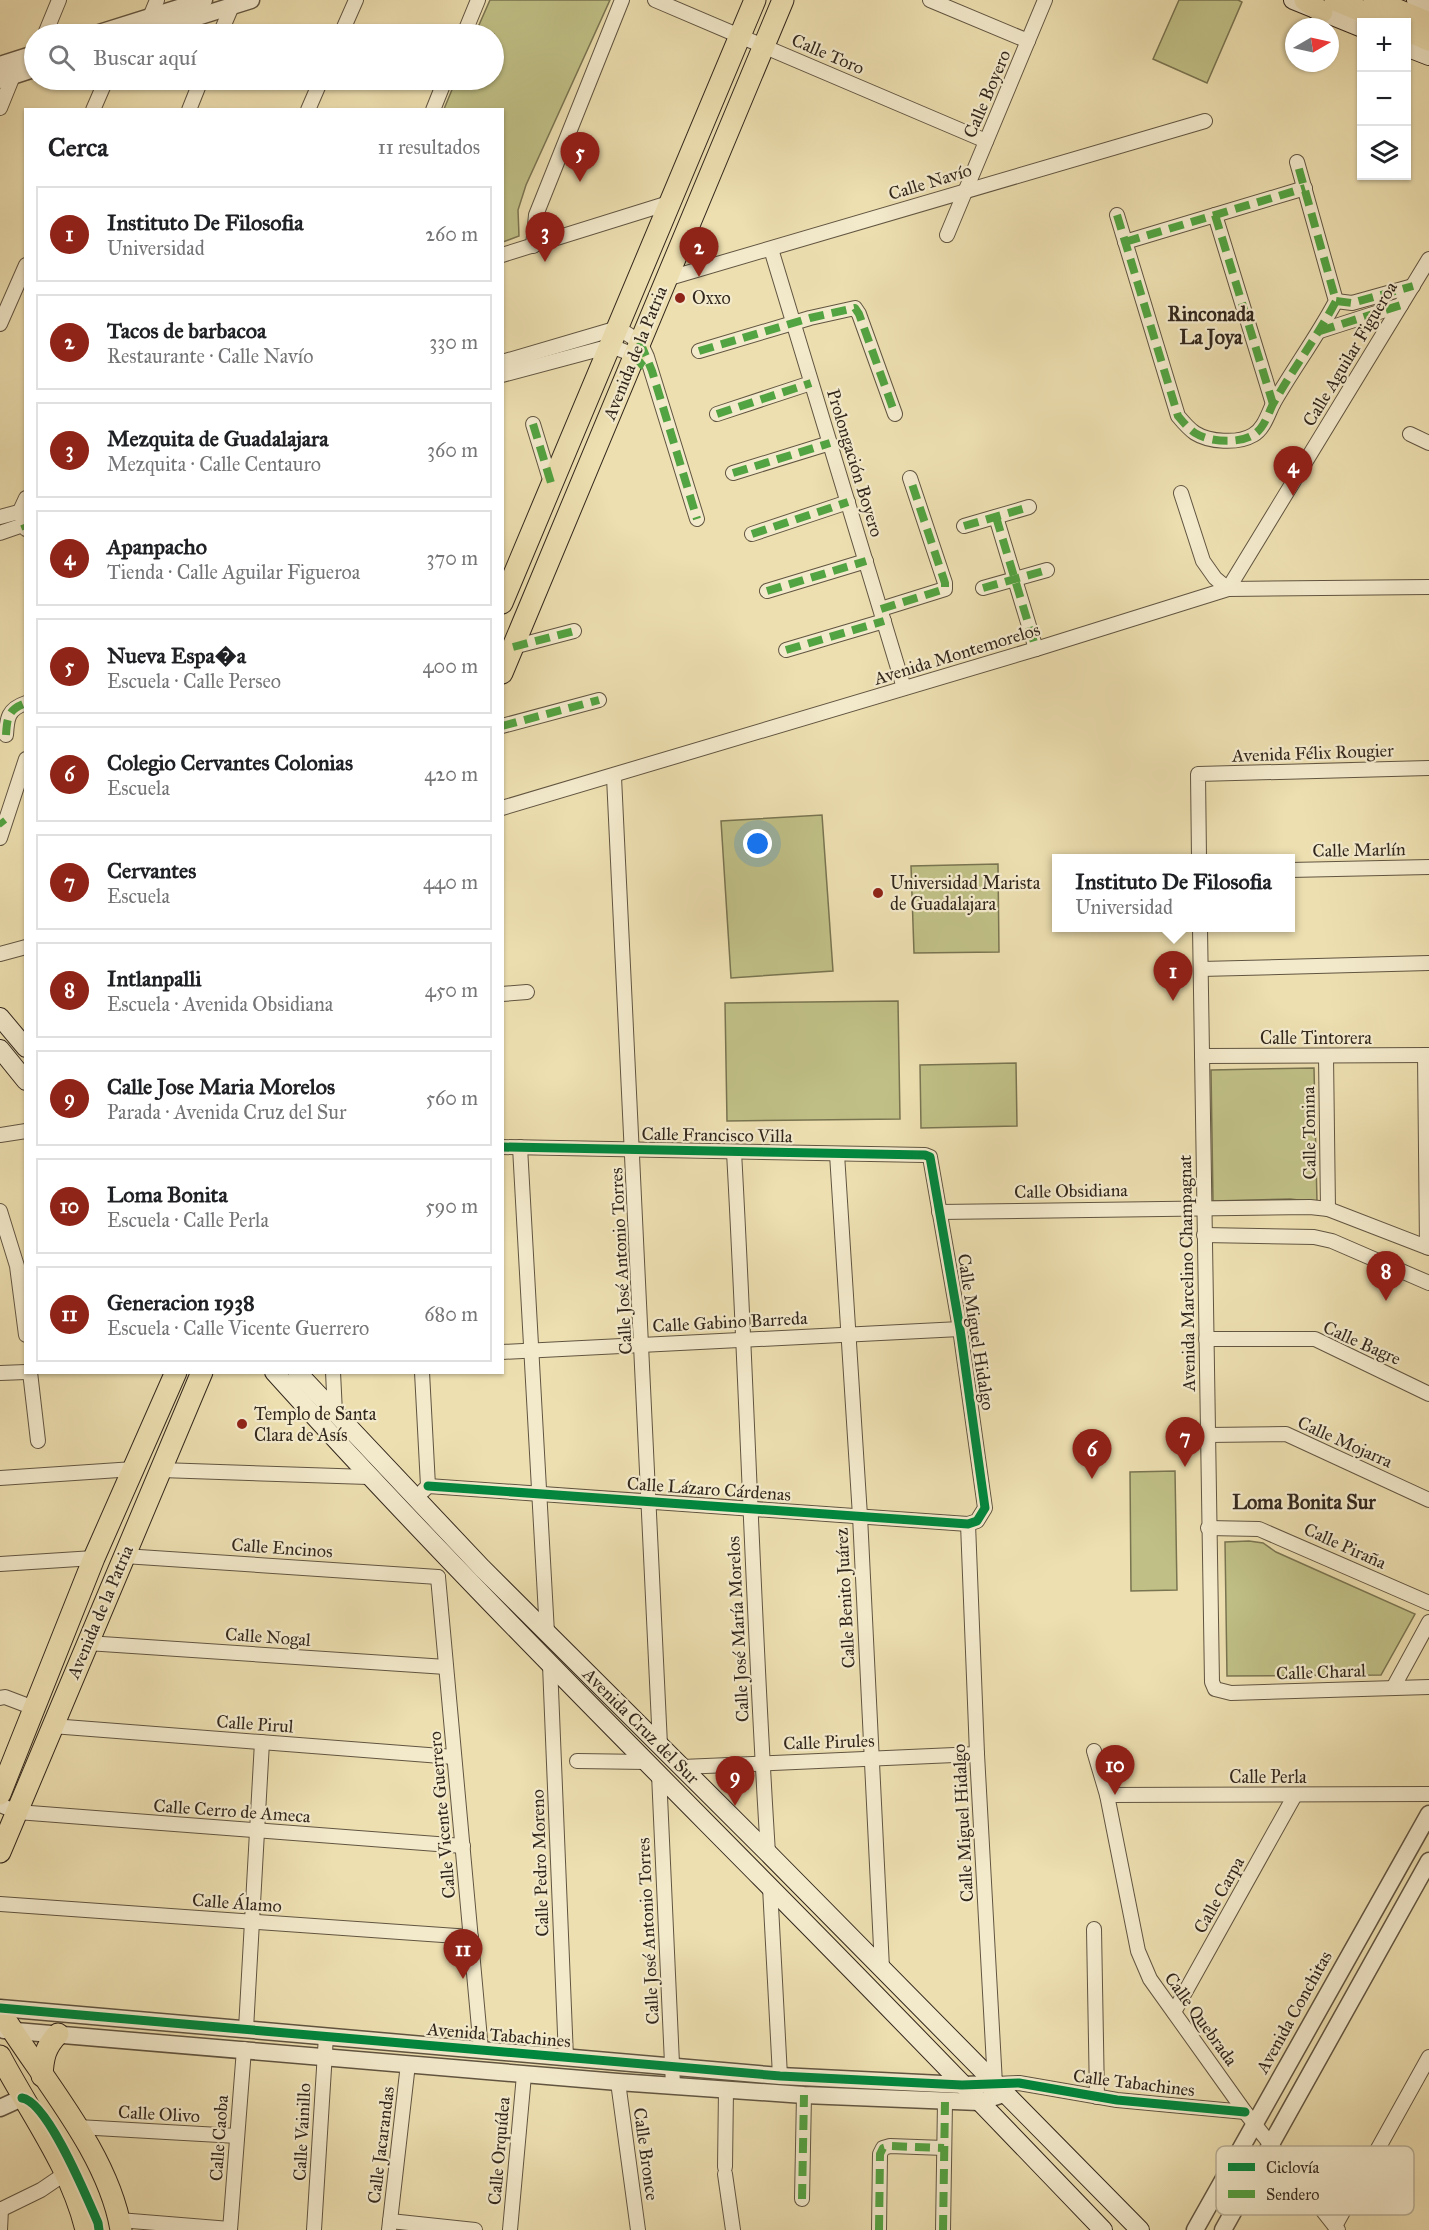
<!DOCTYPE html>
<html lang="es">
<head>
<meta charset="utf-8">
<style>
	body { margin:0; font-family:"IM FELL Great Primer",serif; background:#f6f6f6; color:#202124 }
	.controls { position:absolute; right:18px; top:18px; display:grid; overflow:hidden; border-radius:0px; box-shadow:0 2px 4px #0004 }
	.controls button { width:54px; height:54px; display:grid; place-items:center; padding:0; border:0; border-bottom:2px solid #e0e0e0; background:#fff; color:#202124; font:30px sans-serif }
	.compass { position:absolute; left:1285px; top:18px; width:54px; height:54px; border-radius:50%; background:#fff; box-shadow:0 2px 4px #0004; rotate:81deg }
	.you { position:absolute; left:758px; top:844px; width:21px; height:21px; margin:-15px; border:4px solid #fff; border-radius:50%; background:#1a73e8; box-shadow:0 0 0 9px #1a73e833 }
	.badge { display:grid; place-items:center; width:39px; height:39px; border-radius:50%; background:#8f2418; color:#fff; font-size:20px; font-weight:700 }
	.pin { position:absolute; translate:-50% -50px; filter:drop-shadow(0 2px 3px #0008) }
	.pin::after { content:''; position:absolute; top:32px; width:21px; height:18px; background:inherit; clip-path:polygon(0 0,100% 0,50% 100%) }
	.popup { position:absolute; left:1052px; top:854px; width:243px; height:78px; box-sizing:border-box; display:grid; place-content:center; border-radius:0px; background:#fff; filter:drop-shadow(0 2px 4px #0005); font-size:20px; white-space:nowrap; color:#757577 }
	.popup b { font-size:22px; color:#202124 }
	.popup::after { content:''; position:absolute; left:50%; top:100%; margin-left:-12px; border:12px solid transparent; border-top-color:#fff }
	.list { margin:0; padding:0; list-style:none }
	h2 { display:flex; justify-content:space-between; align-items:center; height:78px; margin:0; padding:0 24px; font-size:26px }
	h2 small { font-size:20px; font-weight:400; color:#757577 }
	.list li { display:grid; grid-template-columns:39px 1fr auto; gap:18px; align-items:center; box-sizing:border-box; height:96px; margin:0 12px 12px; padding:0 12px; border:2px solid #e0e0e0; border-radius:0px }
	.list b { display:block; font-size:22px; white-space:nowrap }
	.list p { margin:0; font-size:20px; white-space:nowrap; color:#757577 }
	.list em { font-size:20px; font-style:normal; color:#757577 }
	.icon { flex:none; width:33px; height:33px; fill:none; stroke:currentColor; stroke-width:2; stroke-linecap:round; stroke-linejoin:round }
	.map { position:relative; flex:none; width:1429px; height:2230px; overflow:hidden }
	.search { position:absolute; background:#fff; box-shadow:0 2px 4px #0004; left:24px; top:24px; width:480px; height:66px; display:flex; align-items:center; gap:15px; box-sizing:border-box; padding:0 21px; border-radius:33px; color:#757577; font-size:22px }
	.panel { position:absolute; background:#fff; box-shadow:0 2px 4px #0004; left:24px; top:108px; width:480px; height:1266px; border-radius:0px }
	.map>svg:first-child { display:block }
	.green { fill:#c0c086; stroke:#797451; stroke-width:1.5 }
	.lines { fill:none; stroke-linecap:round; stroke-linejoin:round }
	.minor-casing { stroke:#615541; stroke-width:16 }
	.tertiary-casing { stroke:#615541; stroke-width:19 }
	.secondary-casing { stroke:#32271c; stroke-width:20 }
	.primary-casing { stroke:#32271c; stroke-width:23 }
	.minor { stroke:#f3eacc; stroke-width:14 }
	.tertiary { stroke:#f3eacc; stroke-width:16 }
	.secondary { stroke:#f3eacc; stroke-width:18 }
	.primary { stroke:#eddfb0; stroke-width:21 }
	.quiet { stroke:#52a341; stroke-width:8; stroke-dasharray:15 8; stroke-linecap:butt }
	.cycleway-casing { stroke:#f3eacc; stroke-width:13 }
	.cycleway { stroke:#00873e; stroke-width:9 }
	.poi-dot { fill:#8f2418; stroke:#f3eacc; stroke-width:2 }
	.labels { text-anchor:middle; stroke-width:4.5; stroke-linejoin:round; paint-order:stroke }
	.street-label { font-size:18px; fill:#32271c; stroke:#f3eacc }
	.poi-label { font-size:18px; fill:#32271c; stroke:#f3eacc; text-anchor:start }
	.neighbourhood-label { font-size:20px; font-weight:bold; fill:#32271c; stroke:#f3eacc }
	.key { fill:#f3eacc; stroke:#b9b097; stroke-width:1.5 }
	.key-label { font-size:16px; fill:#32271c }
</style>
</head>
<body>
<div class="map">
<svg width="1429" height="2230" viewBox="0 0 1429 2230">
	<rect width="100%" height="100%" fill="#eddfb0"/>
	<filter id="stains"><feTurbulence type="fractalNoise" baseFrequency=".00333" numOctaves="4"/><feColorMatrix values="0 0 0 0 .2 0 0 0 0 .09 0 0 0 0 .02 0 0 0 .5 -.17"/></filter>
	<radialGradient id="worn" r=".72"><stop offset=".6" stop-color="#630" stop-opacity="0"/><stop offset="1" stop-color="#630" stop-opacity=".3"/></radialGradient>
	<g class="green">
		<polygon points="490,0 610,0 526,185 518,210 519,236 503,242 502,110 444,109 456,80 494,80 494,34 475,34"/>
		<polygon points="1179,0 1238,0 1242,2 1207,83 1153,59"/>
		<polygon points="822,815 833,971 731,978 721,821"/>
		<polygon points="998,864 999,952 914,953 911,866"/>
		<polygon points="898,1001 900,1119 727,1121 725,1003"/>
		<polygon points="1016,1063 1017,1126 921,1128 920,1065"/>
		<polygon points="1314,1068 1317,1202 1290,1199 1213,1201 1211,1070"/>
		<polygon points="1175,1471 1177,1590 1131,1591 1130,1472"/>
		<polygon points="1249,1541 1263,1543 1276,1552 1415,1614 1381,1675 1227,1676 1225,1542"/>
	</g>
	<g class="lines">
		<g class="minor-casing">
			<g id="minor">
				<polyline points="655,0 986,141"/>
				<polyline points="930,0 1028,41"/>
				<polyline points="150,17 157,0"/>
				<polyline points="45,34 59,0"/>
				<polyline points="220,34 232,6"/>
				<polyline points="341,34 356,0"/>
				<polyline points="464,34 478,0"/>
				<polyline points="0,108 13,76"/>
				<polyline points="93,110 106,80"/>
				<polyline points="189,110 201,80"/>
				<polyline points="308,110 321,80"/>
				<polyline points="433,110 445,80"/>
				<path d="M1117,215L1178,416C1183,422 1189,429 1195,433C1209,442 1238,444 1253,435C1264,429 1268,414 1273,404C1293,369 1317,337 1336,301L1297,162"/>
				<polyline points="1215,215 1273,404"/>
				<polyline points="947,235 1045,0"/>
				<polyline points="1125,242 1305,188"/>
				<polyline points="533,246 536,215 622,0"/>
				<polyline points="771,249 904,688"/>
				<polyline points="502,255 672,202"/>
				<polyline points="666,279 1205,121"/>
				<polyline points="1336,301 1352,303 1413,286"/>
				<polyline points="0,324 26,265"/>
				<polyline points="1320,331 1401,305"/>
				<polyline points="699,351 810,318 855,308 859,314 895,414"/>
				<polyline points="502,362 618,328 640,342 647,357 697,519"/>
				<polyline points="502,375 611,346 634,355 638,361"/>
				<polyline points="717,414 811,383"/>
				<polyline points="533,424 552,486"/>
				<polyline points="1410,434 1429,443"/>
				<polyline points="733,473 830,443"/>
				<polyline points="1181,493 1203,561 1215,578 1228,589 1429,259"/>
				<polyline points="26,498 20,511 26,529"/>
				<polyline points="0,517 26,510"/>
				<polyline points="996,517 1036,649"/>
				<polyline points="964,526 1029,507"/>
				<polyline points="0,533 26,524"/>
				<polyline points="752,534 848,502"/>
				<polyline points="983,588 1047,570"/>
				<polyline points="767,591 866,561"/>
				<polyline points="881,609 945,589 945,583 910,478"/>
				<polyline points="513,647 574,631"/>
				<polyline points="786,650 884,621"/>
				<polyline points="502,726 599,700"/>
				<path d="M6,735C7,718 8,709 26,703"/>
				<polyline points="614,777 660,1745"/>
				<polyline points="502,808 1036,649 1228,589 1429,587"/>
				<polyline points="0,838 26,759"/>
				<polyline points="1199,858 1198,774 1429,768"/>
				<polyline points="1290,870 1429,867"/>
				<polyline points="1200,928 1212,1682 1215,1689 1231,1693 1429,1687"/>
				<polyline points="0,954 26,947"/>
				<polyline points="1201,969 1429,963"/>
				<polyline points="502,994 527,992"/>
				<polyline points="1425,1055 1427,1247"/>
				<polyline points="1202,1056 1429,1055"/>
				<polyline points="1326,1056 1328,1209"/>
				<polyline points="0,1135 26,1131"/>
				<polyline points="520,1147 547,1633"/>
				<path d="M734,1152C747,1385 753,1619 768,1853"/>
				<polyline points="837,1154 860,1516 882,1968"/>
				<polyline points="0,1211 17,1266 26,1335"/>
				<polyline points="939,1212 1310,1207 1328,1209 1429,1248"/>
				<polyline points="1204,1235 1314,1237 1332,1241 1429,1283"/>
				<polyline points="1206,1339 1315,1339 1429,1394"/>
				<polyline points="502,1352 960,1329"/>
				<polyline points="30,1372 38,1441"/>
				<polyline points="333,1372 335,1413"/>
				<polyline points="422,1372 428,1486 423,1491"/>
				<polyline points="0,1373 26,1372"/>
				<polyline points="1207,1435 1286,1434 1429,1500"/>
				<polyline points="161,1470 368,1477"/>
				<polyline points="0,1478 134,1469"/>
				<polyline points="428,1486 968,1524 977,1521 985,1508 960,1329 930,1157 925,1155 502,1147"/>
				<polyline points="968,1524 977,1754 995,2084 1019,2083 1117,2100 1245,2112"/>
				<polyline points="1208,1528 1259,1529 1429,1603"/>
				<polyline points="124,1556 438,1577"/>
				<polyline points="0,1564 94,1558"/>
				<polyline points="438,1577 481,2050"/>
				<polyline points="87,1643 446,1667"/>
				<polyline points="550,1665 566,2058"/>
				<polyline points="1393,1688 1429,1622"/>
				<polyline points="0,1698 5,1697 34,1708"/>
				<polyline points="52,1726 454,1757"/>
				<polyline points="1094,1751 1107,1795 1138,1951 1150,1979 1245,2112 1338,2230"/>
				<polyline points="577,1761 646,1762"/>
				<polyline points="682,1767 977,1754"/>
				<polyline points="659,1774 673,2086"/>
				<polyline points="1107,1795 1429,1794"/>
				<polyline points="0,1805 17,1812 463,1846"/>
				<polyline points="770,1887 780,2076"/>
				<polyline points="0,1904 471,1937"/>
				<polyline points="1094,1929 1097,2097"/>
				<polyline points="1174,2012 1295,1795"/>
				<polyline points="246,2029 262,1742"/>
				<polyline points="618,2082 638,2230"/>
				<polyline points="78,2127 237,2136"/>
				<polyline points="725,2167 726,2090"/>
				<polyline points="725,2174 733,2230"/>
				<polyline points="802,2199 804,2095"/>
				<polyline points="0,2210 41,2190 66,2173"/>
				<polyline points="119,2220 230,2229"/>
				<polyline points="390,2221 475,2230"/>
				<polyline points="1335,2226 1429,2057"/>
				<polyline points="0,2230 1,2209"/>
				<polyline points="230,2230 244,2049"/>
				<polyline points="314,2230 326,2036"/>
				<polyline points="389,2230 408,2064"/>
				<polyline points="510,2230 524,2075"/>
				<polyline points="879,2230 880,2154 883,2148 890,2146 944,2148"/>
				<polyline points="943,2230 945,2102"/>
			</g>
		</g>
		<g class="tertiary-casing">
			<g id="tertiary">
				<polyline points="96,34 204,0"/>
				<polyline points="143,34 251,0"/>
				<polyline points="0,65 34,54"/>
				<polyline points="0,80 34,69"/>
				<polyline points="0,2008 780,2076 962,2085 995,2084"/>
				<polyline points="4,2030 618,2082 804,2095 979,2102 1004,2094"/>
				<polyline points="0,2108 22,2098"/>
				<polyline points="1195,2230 1429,1814"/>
				<polyline points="1223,2230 1429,1861"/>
			</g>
		</g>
		<g class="secondary-casing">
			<g id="secondary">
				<polyline points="1293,0 1362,28"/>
				<polyline points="1416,0 1429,5"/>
				<polyline points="1406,47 1429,56"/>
				<polyline points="0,1017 26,1048"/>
				<polyline points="0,1049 26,1081"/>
				<path d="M274,1372C431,1546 596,1711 761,1878C876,1994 990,2112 1103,2230"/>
				<polyline points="297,1372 482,1568 768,1853 1140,2230"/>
			</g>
		</g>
		<g class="primary-casing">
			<g id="primary">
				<polyline points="1305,0 1322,12"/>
				<polyline points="1335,0 1388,22"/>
				<polyline points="1374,0 1429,23"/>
				<polyline points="1406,30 1429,40"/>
				<polyline points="502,603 755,0"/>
				<polyline points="502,673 783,0"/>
				<polyline points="0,1794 94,1558 176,1372"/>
				<polyline points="0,1852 202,1372"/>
				<path d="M0,2011C41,2078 108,2152 121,2230"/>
				<path d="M0,2056C30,2113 71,2167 86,2230"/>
				<path d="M42,2076C43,2058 45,2047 58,2034"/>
			</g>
		</g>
		<use href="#minor" class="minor"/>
		<use href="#tertiary" class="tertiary"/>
		<use href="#secondary" class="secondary"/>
		<use href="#primary" class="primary"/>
		<g class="quiet">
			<path d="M1117,215L1178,416C1183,422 1189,429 1195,433C1209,442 1238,444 1253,435C1264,429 1268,414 1273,404C1293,369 1317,337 1336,301L1297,162"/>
			<polyline points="1215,215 1273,404"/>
			<polyline points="1125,242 1305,188"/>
			<polyline points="1336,301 1352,303 1413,286"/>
			<polyline points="1320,331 1401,305"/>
			<polyline points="640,342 652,371 697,519"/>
			<polyline points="699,351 810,318 855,308 859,314 895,414"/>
			<polyline points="634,355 643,366 652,371"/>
			<polyline points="717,414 811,383"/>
			<polyline points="533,424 552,486"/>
			<polyline points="733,473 830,443"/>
			<polyline points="996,517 1036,649"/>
			<polyline points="24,524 26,529"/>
			<polyline points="964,526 1029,507"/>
			<polyline points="752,534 848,502"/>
			<polyline points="983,588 1047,570"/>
			<polyline points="767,591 866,561"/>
			<polyline points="881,609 945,589 945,583 910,478"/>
			<polyline points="513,647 574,631"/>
			<polyline points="786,650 884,621"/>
			<polyline points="502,726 599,700"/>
			<path d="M6,735C7,718 8,709 26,703"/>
			<polyline points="0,820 4,825"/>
			<polyline points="802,2199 804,2095"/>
			<polyline points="879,2230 880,2154 883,2148 890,2146 944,2148"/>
			<polyline points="943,2230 945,2102"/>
		</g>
		<g class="cycleway-casing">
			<g id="cycleway">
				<polyline points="428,1486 968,1524 977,1521 985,1508 960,1329 930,1157 925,1155 502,1147"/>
				<polyline points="0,2008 780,2076 962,2085 1019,2083 1117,2100 1245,2112"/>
				<path d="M22,2098C48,2102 87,2198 98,2223L99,2230"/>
			</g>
		</g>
		<use href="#cycleway" class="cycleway"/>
	</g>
	<g class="poi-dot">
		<circle cx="680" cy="298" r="6"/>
		<circle cx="878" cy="893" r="6"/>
		<circle cx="242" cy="1424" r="6"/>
	</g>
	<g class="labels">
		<g class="street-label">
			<text transform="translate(828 54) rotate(23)" y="6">Calle Toro</text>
			<text transform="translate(987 94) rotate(-67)" y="6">Calle Boyero</text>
			<text transform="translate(930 182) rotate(-17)" y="6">Calle Navío</text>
			<text transform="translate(635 353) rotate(-68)" y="6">Avenida de la Patria</text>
			<text transform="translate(1350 354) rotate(-59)" y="6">Calle Aguilar Figueroa</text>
			<text transform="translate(855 463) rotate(73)" y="6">Prolongación Boyero</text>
			<text transform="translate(957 654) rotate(-17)" y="6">Avenida Montemorelos</text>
			<text transform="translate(1313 753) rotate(-2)" y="6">Avenida Félix Rougier</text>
			<text transform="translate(1359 850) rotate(-1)" y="6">Calle Marlín</text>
			<text x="1316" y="1044">Calle Tintorera</text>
			<text transform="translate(1309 1133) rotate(-91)" y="6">Calle Tonina</text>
			<text transform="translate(717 1135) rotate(1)" y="6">Calle Francisco Villa</text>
			<text transform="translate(1071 1191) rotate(-1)" y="6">Calle Obsidiana</text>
			<text transform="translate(621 1261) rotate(-93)" y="6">Calle José Antonio Torres</text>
			<text transform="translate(1187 1273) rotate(-91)" y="6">Avenida Marcelino Champagnat</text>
			<text transform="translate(730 1322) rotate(-3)" y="6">Calle Gabino Barreda</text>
			<text transform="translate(976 1332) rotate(81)" y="6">Calle Miguel Hidalgo</text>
			<text transform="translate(1362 1343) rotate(24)" y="6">Calle Bagre</text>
			<text transform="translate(1345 1442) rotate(24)" y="6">Calle Mojarra</text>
			<text transform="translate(709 1489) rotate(4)" y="6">Calle Lázaro Cárdenas</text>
			<text transform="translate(1345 1546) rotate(24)" y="6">Calle Piraña</text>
			<text transform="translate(282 1548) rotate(4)" y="6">Calle Encinos</text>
			<text transform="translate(845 1598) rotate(-93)" y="6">Calle Benito Juárez</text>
			<text transform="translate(100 1612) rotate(-67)" y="6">Avenida de la Patria</text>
			<text transform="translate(738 1629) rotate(-93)" y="6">Calle José María Morelos</text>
			<text transform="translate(268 1637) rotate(4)" y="6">Calle Nogal</text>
			<text transform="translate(1321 1672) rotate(-2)" y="6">Calle Charal</text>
			<text transform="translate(255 1724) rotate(4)" y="6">Calle Pirul</text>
			<text transform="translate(641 1726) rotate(45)" y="6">Avenida Cruz del Sur</text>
			<text transform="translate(829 1742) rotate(-2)" y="6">Calle Pirules</text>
			<text x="1268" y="1783">Calle Perla</text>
			<text transform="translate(232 1811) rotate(4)" y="6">Calle Cerro de Ameca</text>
			<text transform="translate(442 1815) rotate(-95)" y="6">Calle Vicente Guerrero</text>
			<text transform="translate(963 1823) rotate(-93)" y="6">Calle Miguel Hidalgo</text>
			<text transform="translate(540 1863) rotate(-92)" y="6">Calle Pedro Moreno</text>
			<text transform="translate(1219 1895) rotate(-61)" y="6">Calle Carpa</text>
			<text transform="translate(237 1903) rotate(4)" y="6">Calle Álamo</text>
			<text transform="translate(648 1931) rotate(-93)" y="6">Calle José Antonio Torres</text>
			<text transform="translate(1294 2012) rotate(-61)" y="6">Avenida Conchitas</text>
			<text transform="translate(1201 2019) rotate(54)" y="6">Calle Quebrada</text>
			<text transform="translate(499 2035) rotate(5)" y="6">Avenida Tabachines</text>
			<text transform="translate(1134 2083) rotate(7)" y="6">Calle Tabachines</text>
			<text transform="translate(159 2114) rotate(3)" y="6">Calle Olivo</text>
			<text transform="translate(302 2132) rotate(-87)" y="6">Calle Vainillo</text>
			<text transform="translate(219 2138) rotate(-86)" y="6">Calle Caoba</text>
			<text transform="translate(381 2145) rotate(-83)" y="6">Calle Jacarandas</text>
			<text transform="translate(499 2151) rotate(-85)" y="6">Calle Orquídea</text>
			<text transform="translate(646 2154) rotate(82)" y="6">Calle Bronce</text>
		</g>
		<g class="poi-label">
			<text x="692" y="304">Oxxo</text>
			<text x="890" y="889">Universidad Marista<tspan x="890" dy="21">de Guadalajara</tspan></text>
			<text x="254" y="1420">Templo de Santa<tspan x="254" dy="21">Clara de Asís</tspan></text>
		</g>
		<g class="neighbourhood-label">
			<text x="1211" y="321">Rinconada<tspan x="1211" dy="23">La Joya</tspan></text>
			<text x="1304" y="1509">Loma Bonita Sur</text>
		</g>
	</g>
	<rect x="1216" y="2146" width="198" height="69" rx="9" class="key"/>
	<rect x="1228" y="2163" width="27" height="8" fill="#00873e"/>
	<rect x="1228" y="2190" width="27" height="8" fill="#52a341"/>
	<g class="key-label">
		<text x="1266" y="2173">Ciclovía</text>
		<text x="1266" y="2200">Sendero</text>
	</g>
	<rect width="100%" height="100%" filter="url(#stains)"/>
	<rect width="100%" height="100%" fill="url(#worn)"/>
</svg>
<div class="controls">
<button>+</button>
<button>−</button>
<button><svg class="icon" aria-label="layers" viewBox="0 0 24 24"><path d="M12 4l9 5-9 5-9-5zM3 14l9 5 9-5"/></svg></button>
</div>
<svg class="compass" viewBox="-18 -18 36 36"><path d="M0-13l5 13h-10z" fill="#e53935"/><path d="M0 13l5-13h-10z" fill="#757577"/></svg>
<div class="you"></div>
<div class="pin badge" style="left:1173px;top:1001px">1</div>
<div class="popup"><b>Instituto De Filosofia</b>Universidad</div>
<div class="pin badge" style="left:699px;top:277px">2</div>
<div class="pin badge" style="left:545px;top:262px">3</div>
<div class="pin badge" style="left:1293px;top:496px">4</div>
<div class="pin badge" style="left:580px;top:182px">5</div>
<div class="pin badge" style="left:1092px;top:1479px">6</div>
<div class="pin badge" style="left:1185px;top:1467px">7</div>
<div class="pin badge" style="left:1386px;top:1301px">8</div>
<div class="pin badge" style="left:735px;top:1806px">9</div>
<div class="pin badge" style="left:1115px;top:1795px">10</div>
<div class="pin badge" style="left:463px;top:1979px">11</div>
<div class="search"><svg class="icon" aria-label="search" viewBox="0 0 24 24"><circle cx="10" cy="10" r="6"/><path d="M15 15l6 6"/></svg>Buscar aquí</div>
<section class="panel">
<h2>Cerca<small>11 resultados</small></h2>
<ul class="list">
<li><span class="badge">1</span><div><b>Instituto De Filosofia</b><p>Universidad</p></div><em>260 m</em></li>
<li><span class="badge">2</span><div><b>Tacos de barbacoa</b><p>Restaurante · Calle Navío</p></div><em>330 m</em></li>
<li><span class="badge">3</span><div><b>Mezquita de Guadalajara</b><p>Mezquita · Calle Centauro</p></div><em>360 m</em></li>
<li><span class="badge">4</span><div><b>Apanpacho</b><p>Tienda · Calle Aguilar Figueroa</p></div><em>370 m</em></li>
<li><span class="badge">5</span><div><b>Nueva Espa�a</b><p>Escuela · Calle Perseo</p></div><em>400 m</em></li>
<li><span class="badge">6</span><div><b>Colegio Cervantes Colonias</b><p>Escuela</p></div><em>420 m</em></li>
<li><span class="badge">7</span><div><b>Cervantes</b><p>Escuela</p></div><em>440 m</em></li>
<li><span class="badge">8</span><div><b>Intlanpalli</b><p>Escuela · Avenida Obsidiana</p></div><em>450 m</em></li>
<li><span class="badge">9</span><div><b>Calle Jose Maria Morelos</b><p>Parada · Avenida Cruz del Sur</p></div><em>560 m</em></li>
<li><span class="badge">10</span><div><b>Loma Bonita</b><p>Escuela · Calle Perla</p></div><em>590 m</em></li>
<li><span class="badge">11</span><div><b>Generacion 1938</b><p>Escuela · Calle Vicente Guerrero</p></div><em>680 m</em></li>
</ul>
</section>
</div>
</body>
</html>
